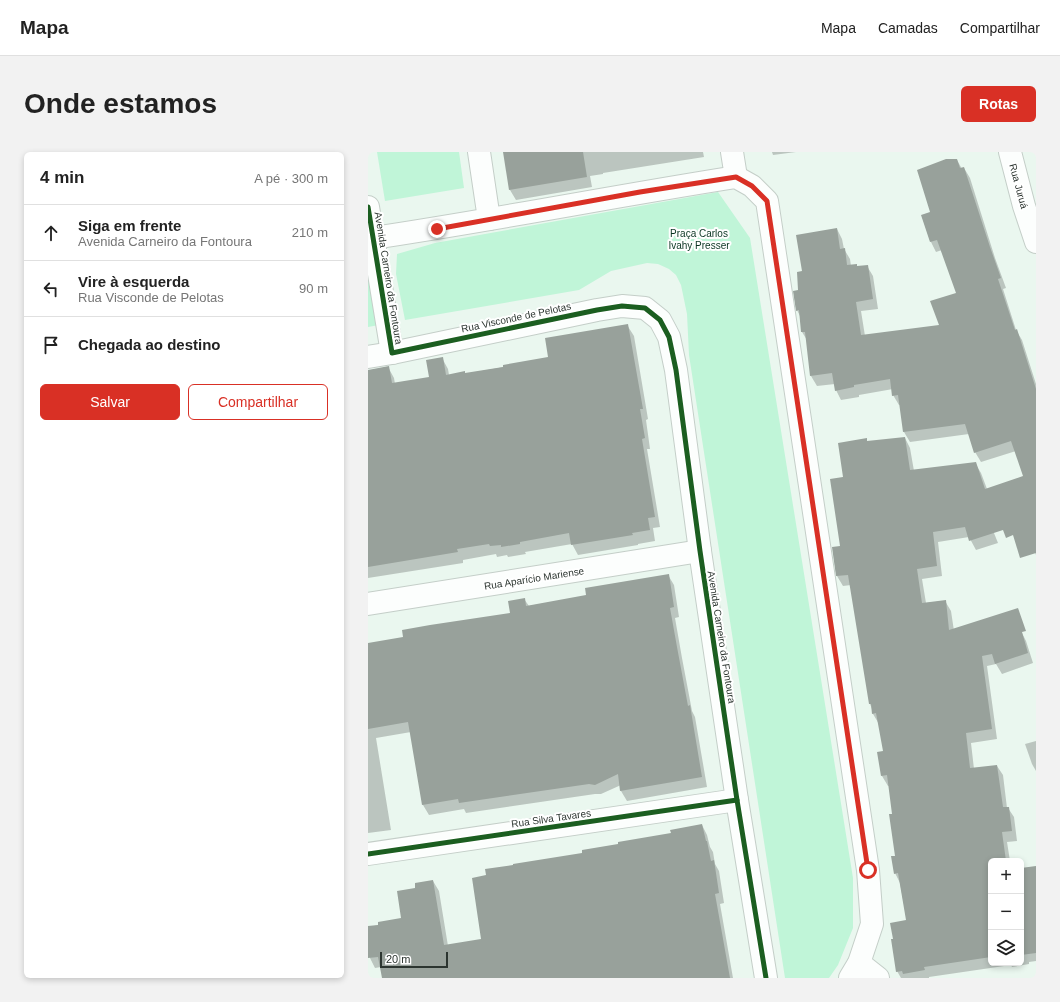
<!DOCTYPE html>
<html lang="pt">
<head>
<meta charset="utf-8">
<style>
	body { margin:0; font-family:Arial,sans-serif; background:#f2f2f2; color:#222 }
	.controls { position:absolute; right:12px; bottom:12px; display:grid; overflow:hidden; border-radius:6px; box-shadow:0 2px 6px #0003 }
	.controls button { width:36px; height:36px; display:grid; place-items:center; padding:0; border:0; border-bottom:1px solid #e0e0e0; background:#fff; color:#222; font:20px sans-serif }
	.scale { position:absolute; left:12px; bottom:10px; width:68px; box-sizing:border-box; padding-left:4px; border:2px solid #2c3530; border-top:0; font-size:11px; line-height:14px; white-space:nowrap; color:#2c3530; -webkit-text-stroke:3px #fff; paint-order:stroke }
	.stop { position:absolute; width:12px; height:12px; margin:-9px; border:3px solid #d93025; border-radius:50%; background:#fff }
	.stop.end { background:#d93025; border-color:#fff; box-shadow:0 1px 4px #0008 }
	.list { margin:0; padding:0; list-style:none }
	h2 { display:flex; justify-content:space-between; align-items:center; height:52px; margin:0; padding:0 16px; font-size:17px }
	h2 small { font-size:13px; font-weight:400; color:#767676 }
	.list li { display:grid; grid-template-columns:26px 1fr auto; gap:12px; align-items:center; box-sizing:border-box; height:56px; padding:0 16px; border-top:1px solid #e0e0e0 }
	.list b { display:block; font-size:15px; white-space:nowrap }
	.list p { margin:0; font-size:13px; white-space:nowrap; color:#767676 }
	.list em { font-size:13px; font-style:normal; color:#767676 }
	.actions { display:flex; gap:8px; padding:12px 16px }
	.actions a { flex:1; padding:9px 0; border:1px solid #d93025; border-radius:6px; text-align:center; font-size:14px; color:#d93025 }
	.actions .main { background:#d93025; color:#fff }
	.icon { flex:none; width:22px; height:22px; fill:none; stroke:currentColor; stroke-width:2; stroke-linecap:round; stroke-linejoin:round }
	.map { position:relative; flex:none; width:668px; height:826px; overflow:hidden; border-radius:6px }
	header { display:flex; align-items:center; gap:24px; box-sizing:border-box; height:56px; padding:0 20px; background:#fff; border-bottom:1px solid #e0e0e0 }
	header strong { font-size:19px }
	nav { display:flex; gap:22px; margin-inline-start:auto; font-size:14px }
	.intro { display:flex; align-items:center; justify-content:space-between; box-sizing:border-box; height:96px; padding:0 24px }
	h1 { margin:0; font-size:28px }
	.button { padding:10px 18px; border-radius:6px; background:#d93025; color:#fff; font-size:14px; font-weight:700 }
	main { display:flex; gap:24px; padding:0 24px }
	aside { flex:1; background:#fff; border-radius:6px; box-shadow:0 2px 6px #0003 }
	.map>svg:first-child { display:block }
	.green { fill:#c0f5d8 }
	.shadow { fill:#0003 }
	.building { fill:#98a19b }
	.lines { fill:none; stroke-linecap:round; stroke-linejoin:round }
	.minor-casing { stroke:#c4cec8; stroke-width:24 }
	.tertiary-casing { stroke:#c4cec8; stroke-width:24 }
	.secondary-casing { stroke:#c4cec8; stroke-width:24 }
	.minor { stroke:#fcfefd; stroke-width:22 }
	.tertiary { stroke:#fcfefd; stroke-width:22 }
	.secondary { stroke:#fcfefd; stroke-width:22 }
	.cycleway-casing { stroke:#fff; stroke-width:8 }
	.cycleway { stroke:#1b5e20; stroke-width:5 }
	.route { stroke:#d93025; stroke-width:5 }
	.labels { text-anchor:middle; stroke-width:4; stroke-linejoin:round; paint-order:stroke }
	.street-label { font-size:10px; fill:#2c3530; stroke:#fff }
	.park-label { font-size:10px; fill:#093421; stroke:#fff }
</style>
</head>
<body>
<header>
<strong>Mapa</strong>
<nav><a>Mapa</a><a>Camadas</a><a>Compartilhar</a></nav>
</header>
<div class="intro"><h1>Onde estamos</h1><a class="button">Rotas</a></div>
<main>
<aside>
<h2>4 min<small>A pé · 300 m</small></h2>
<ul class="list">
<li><svg class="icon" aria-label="ahead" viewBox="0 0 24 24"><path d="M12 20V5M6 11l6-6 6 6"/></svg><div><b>Siga em frente</b><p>Avenida Carneiro da Fontoura</p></div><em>210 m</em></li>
<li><svg class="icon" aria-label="left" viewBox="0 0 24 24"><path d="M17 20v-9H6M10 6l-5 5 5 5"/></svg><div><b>Vire à esquerda</b><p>Rua Visconde de Pelotas</p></div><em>90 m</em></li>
<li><svg class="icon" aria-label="arrive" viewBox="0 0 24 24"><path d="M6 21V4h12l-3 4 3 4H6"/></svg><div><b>Chegada ao destino</b></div></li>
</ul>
<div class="actions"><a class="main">Salvar</a><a>Compartilhar</a></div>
</aside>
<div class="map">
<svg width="668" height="826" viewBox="0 0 668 826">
	<rect width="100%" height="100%" fill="#eaf7ef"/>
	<g class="green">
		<polygon points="9,0 91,0 96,36 17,49"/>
		<polygon points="350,40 382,86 485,726 485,776 470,813 461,826 417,826 321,203 319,162 313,133 308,123 301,117 290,112 279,111 243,119 211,138 37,168 28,122 29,102 67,91"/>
		<polygon points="0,119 11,173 0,175"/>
	</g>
	<g class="shadow">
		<polygon points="136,0 335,0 336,5 235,21 235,22 222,24 224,35 148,48 142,38"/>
		<polygon points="404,0 428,0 405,3"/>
		<polygon points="589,8 594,17 596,16 602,26 627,106 638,136 635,137 648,178 654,188 668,232 668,403 654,366 624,376 630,391 608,398 601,385 570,390 574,424 554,427 558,451 577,449 583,459 586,479 653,479 658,489 665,511 634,522 628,512 619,514 629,587 603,591 606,617 629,614 635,623 639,656 640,656 646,665 649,689 639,690 642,709 623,709 623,811 653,811 653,717 668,715 668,809 661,810 661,812 644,815 643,813 561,825 561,826 533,826 529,819 526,787 539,769 532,731 527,721 528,705 525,662 521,634 520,634 514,624 516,600 511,572 505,562 504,557 502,552 483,433 475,434 469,424 465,396 473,395 476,326 498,288 500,290 537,286 542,296 546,319 607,311 613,321 619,337 656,325 648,299 613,310 607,300 601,282 542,290 536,280 532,253 531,253 525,243 525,237 491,243 491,245 473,248 468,238 467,232 449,234 443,224 439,188 434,180 432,164 429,158 435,120 469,77 474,87 476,97 482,107 483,114 490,115 499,114 505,124 510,157 493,159 497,184 572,174 589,141 574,98 568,100 563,90 554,64 563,61"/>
		<polygon points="259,173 266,184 280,267 278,268 282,297 279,297 292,375 285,376 287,389 270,392 270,393 210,403 204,392 157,400 158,402 140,405 139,403 129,405 128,402 95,408 95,411 0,426 0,219 20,215 26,226 27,232 62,226 74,206 80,217 81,223 97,222 136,215 182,206"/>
		<polygon points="300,423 306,433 311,465 307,466 314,506 324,559 327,565 339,635 259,649 253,639 253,633 233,642 227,642 98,661 96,657 61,663 55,653 43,580 8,586 23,678 0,681 0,492 36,486 143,462 156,447 161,454 219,444"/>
		<polygon points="668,589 668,619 664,612 657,592"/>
		<polygon points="334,673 339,683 342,695 345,700 347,712 351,719 356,751 352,752 365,826 15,826 13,815 7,816 2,806 0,795 0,775 12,773 35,767 48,737 65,729 71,739 80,794 114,788 216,702 304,682"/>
	</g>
	<g class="building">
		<polygon points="135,0 215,0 219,25 141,38"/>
		<polygon points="578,7 589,7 592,16 596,15 622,95 633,126 630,127 647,178 649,177 668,237 668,401 652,406 645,383 638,386 635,378 601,389 597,375 565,380 569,414 549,417 554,451 578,448 581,478 650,456 658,479 654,480 660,501 627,512 624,502 614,504 624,577 598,581 602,616 629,613 635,655 641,655 644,679 634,680 638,709 623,709 623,805 556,815 557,818 535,822 534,819 528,820 523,787 525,787 522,771 538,768 530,721 526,722 523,704 527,704 521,662 524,662 519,623 513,624 509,600 515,599 508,561 504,562 503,552 501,552 480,423 468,424 464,395 472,394 462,327 475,325 470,291 499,286 499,289 537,285 542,318 608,310 617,337 655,324 643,289 606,301 597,272 535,280 530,243 524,244 522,227 486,233 486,235 467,239 464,221 442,224 437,180 433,180 431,158 428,159 425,139 430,138 429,120 434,119 428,83 469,76 472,97 477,96 479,113 489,112 489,114 500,113 505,147 488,150 493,183 571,173 562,149 588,141 569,88 562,90 553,63 562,60 549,18"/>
		<polygon points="260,172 275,257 272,257 277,286 274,287 287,365 280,366 282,378 264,381 265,383 203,393 201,381 152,390 152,392 133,395 133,393 122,394 121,392 89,397 90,400 0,415 0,218 21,214 24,231 61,225 58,208 75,205 78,223 97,219 97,221 135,215 135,213 180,205 177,186"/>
		<polygon points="301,422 306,455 302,456 309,495 320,554 322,553 334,625 252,639 250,622 227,633 221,632 91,651 90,647 54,653 40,570 0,577 0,491 35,485 34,478 62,473 142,461 140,449 157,446 158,454 218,443 217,436"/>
		<polygon points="334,672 338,689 339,689 343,709 346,708 351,741 347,742 362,826 14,826 10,805 0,806 0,774 10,773 10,770 33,766 29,739 47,736 47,731 65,728 76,793 113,787 104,726 118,723 117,717 145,713 145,712 214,701 214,698 250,692 250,690 303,681 302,678"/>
		<polygon points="668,714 668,801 653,803 653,716"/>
	</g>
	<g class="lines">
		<g class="minor-casing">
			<g id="minor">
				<polyline points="364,0 368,25"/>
				<polyline points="642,0 656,54 668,90"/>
				<polyline points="0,205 24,201"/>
				<polyline points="0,452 332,399"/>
				<polyline points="0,702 369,648"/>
			</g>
		</g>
		<g class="tertiary-casing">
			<polyline id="tertiary" points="491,811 510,826"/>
		</g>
		<g class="secondary-casing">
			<g id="secondary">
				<polyline points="111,0 121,67"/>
				<polyline points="0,55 24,201 229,158 254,154 277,156 292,168 301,185 308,218 332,399 369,648 398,826"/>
				<path d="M5,86C126,68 247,44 368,25L384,34L399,49L500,718L504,772L491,811L482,826"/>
			</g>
		</g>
		<use href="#minor" class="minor"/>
		<use href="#tertiary" class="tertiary"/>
		<use href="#secondary" class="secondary"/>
		<g class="cycleway-casing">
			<g id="cycleway">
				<polyline points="0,55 24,201 229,158 254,154 277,156 292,168 301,185 308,218 332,399 369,648 398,826"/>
				<polyline points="0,702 369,648"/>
			</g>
		</g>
		<use href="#cycleway" class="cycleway"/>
	</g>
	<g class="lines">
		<polyline class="route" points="69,77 272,40 368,25 384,34 399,49 500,718"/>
	</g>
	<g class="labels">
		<g class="street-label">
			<text transform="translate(651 34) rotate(75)" y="4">Rua Juruá</text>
			<text transform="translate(21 126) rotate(81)" y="4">Avenida Carneiro da Fontoura</text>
			<text transform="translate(148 165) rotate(-12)" y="4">Rua Visconde de Pelotas</text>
			<text transform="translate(166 426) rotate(-9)" y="4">Rua Aparício Mariense</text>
			<text transform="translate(354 485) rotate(81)" y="4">Avenida Carneiro da Fontoura</text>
			<text transform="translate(183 666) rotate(-8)" y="4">Rua Silva Tavares</text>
		</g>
		<g class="park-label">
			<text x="331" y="85">Praça Carlos<tspan x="331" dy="12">Ivahy Presser</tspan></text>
		</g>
	</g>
</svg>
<div class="controls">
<button>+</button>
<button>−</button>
<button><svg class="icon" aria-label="layers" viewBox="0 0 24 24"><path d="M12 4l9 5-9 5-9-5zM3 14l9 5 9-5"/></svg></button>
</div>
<div class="scale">20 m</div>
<div class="stop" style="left:500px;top:718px"></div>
<div class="stop end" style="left:69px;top:77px"></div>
</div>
</main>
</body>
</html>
